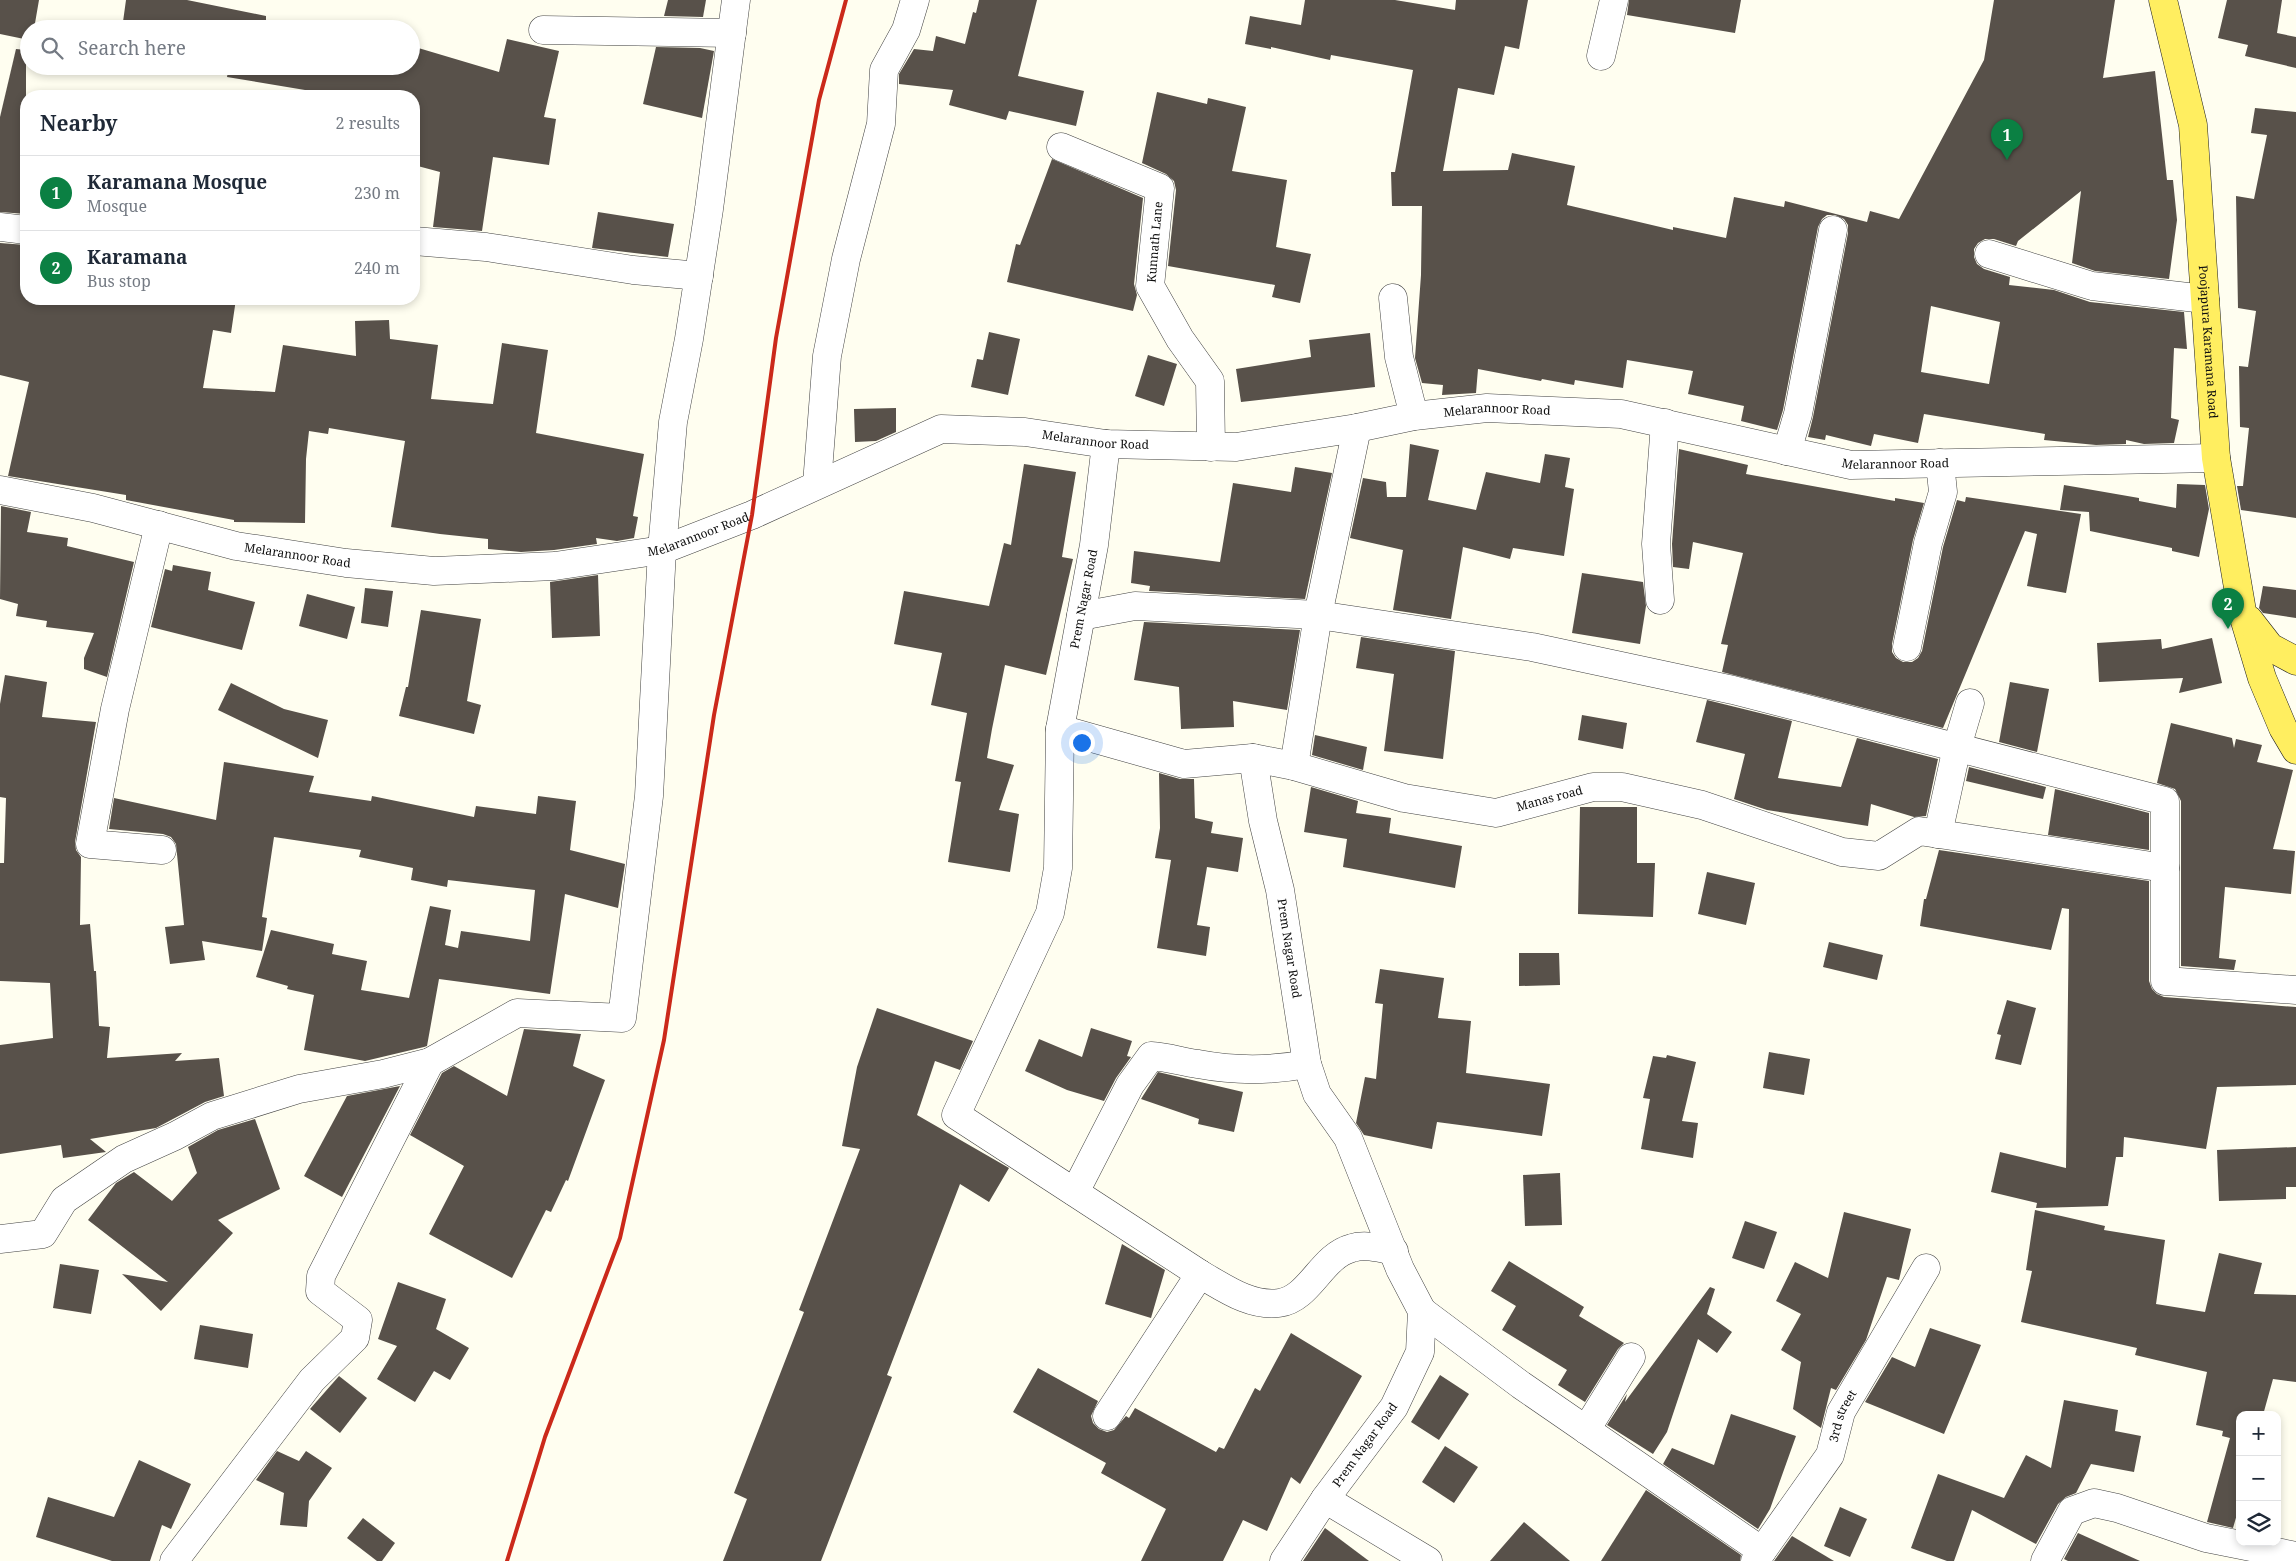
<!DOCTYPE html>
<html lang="en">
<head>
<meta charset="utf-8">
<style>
	body { margin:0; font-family:"Noto Serif",serif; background:#f6f6f7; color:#1f2937 }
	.controls { position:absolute; right:15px; bottom:15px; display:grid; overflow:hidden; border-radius:10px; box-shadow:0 2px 8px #0003 }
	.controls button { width:45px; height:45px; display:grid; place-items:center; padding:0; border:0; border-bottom:1px solid #e0e1e3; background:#fff; color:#1f2937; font:25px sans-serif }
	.you { position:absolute; left:1081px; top:742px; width:18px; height:18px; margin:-12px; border:4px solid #fff; border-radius:50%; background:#1a73e8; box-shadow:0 0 0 8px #1a73e833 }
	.badge { display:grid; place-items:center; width:32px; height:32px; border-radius:50%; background:#0b8043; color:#fff; font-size:16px; font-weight:700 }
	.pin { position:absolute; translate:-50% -41px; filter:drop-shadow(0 1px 2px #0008) }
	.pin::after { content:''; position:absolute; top:26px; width:18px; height:15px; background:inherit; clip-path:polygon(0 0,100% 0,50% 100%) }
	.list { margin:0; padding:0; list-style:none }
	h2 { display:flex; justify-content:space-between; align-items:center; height:65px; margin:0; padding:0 20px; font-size:21px }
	h2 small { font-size:16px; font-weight:400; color:#747a83 }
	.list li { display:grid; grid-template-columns:32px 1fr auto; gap:15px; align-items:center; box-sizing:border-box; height:75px; padding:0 20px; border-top:1px solid #e0e1e3 }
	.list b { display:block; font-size:19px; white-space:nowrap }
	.list p { margin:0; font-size:16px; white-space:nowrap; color:#747a83 }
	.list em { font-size:16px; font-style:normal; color:#747a83 }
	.icon { flex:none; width:28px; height:28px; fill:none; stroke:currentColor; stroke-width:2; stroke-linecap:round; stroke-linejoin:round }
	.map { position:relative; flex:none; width:2296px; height:1561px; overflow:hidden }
	.search { position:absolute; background:#fff; box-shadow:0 2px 8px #0003; left:20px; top:20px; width:400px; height:55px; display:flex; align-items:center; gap:12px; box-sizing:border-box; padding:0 18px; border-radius:28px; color:#747a83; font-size:19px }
	.panel { position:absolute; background:#fff; box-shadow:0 2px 8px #0003; left:20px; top:90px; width:400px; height:215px; border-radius:20px }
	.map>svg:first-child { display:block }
	.building { fill:#58514a; fill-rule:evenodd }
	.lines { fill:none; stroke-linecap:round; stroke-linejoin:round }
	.minor-casing { stroke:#424242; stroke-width:29 }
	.major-casing { stroke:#202020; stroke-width:29 }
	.minor { stroke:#fff; stroke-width:28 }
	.major { stroke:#ffee60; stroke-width:28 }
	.rail { stroke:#cb291a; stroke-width:4 }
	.labels { text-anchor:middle; stroke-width:5; stroke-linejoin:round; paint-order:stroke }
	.street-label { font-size:12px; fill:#0f0f0f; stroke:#fff }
</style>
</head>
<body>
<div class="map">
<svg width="2296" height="1561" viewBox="0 0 2296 1561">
	<rect width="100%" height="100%" fill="#fffef0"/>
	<g class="building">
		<polygon points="0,0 39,0 34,29 29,29 29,40 0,34"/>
		<polygon points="126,0 187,0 266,16 266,27 277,29 122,29"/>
		<polygon points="668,0 706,0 703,17 664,16"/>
		<polygon points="979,0 1037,0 1018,76 1084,91 1076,126 1009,111 1006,120 949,105 953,90 899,84 899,74 914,49 933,51 936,36 965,44 973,12 976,13"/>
		<path d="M1305,0H1395L1455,10L1456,0H1528L1519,49L1505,46L1494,95L1458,88L1443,171L1508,170L1512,153L1575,166L1567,205L1673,230V227L1726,238L1734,197L1784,207L1785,201L1867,222L1870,211L1899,219L1984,60L1994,0H2115L2103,78L2155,71L2167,180H2173L2177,220L2169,279L2095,271L2072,263L2081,191L2018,241L2016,246L1994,239H1985L1978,243L1974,249V257L1977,264L1984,269L2010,277L2009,285L2054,290L2090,302L2184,312L2187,349L2174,348L2171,418L2179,420L2174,443L2144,444L2126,440V444L2096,445L2044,440L2045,434L1924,414L1918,443L1874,434L1871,446L1826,435L1825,440L1808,437L1813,417L1848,233V225L1844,219L1835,215H1827L1822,219L1818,227L1783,410L1777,430L1741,421L1744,406L1688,394L1693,371L1627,360L1623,388L1575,380L1574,385L1542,379L1541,381L1478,369L1476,393L1442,395L1443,385L1422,383L1415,358L1421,275L1422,206H1392L1391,172H1395L1413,70L1331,55L1330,60L1271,47V49L1245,44L1250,16L1301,25ZM1931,306L2000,322L1989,384L1921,372Z"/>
		<polygon points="1629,0 1741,0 1735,33 1627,15"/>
		<polygon points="2227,0 2282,0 2277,33 2296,37 2296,68 2245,56 2248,45 2218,38"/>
		<polygon points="507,39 559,51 544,117 556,119 549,165 493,157 482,231 433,227 440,172 414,165 414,96 310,96 311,91 227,77 229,66 411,66 411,51 415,47 499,72"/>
		<polygon points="656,47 700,48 714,51 702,118 643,104"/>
		<polygon points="16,49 26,50 26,214 0,212 0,117"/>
		<polygon points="1157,92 1207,104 1208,98 1246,107 1232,171 1287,180 1276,247 1311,254 1300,303 1272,297 1275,285 1168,266 1176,190 1174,181 1166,174 1142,163"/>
		<polygon points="2255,108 2296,112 2296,518 2241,510 2237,486 2243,486 2249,428 2240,427 2239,366 2248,367 2256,311 2238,308 2236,196 2254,199 2267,135 2251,133"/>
		<polygon points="1052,159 1143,198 1134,284 1137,295 1133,311 1007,282 1016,244 1020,245"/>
		<polygon points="598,212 674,224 668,257 592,248"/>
		<polygon points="0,243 26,245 26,299 236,299 231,333 213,330 203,388 275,392 283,345 356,356 355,321 389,320 390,339 438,345 431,399 493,404 502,343 548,350 536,433 644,454 633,516 638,517 634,538 617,541 596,538 597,544 554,550 521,552 488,549 488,539 440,534 391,527 405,441 329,428 328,434 309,431 306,459 305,523 234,522 234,520 126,500 126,495 8,476 29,382 0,375"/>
		<polygon points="989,332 1020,339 1008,395 971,387 977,359 983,360"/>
		<polygon points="1370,333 1375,387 1241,402 1236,369 1311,357 1309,340"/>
		<polygon points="1148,355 1177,364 1164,406 1135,396"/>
		<polygon points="896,408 896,432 876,441 855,442 854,409"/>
		<polygon points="1410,444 1439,450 1428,500 1476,510 1486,472 1540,483 1545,454 1570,458 1565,487 1574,489 1564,556 1513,548 1510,559 1463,547 1451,619 1393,610 1403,550 1350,538 1363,478 1386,482 1387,497 1406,497"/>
		<polygon points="1679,449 1748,465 1746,474 1895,501 1895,498 1924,503 1913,540 1892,644 1892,652 1896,658 1903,662 1912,662 1918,658 1922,651 1943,547 1957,500 1965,502 1966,497 2081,514 2066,593 2027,586 2037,534 2025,531 1943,728 1722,672 1728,645 1721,644 1743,553 1693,542 1689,569 1673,567 1672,544"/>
		<polygon points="1024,464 1076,472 1062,557 1073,559 1046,675 1005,665 992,729 987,758 1014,765 999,810 1019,814 1010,872 948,862 961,782 955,781 967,713 931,705 942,653 894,644 904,591 989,606 1004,543 1011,545"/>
		<polygon points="1295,467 1332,473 1305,599 1149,591 1150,586 1131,583 1134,551 1220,562 1233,483 1291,492"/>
		<polygon points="2177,484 2205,485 2209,509 2199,557 2172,551 2172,548 2090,531 2089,512 2060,510 2064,485 2139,498 2139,501 2176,508"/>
		<polygon points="1,506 31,512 27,532 68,538 67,546 134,562 107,677 84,669 84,658 94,633 46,627 47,621 16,616 18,604 0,599"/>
		<polygon points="173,565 211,572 208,590 255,602 242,650 151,627 165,569 172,571"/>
		<polygon points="1582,573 1643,582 1646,606 1640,644 1572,633"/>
		<polygon points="598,575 600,636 552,638 550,582"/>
		<polygon points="2263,586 2296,590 2296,618 2263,613 2259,608"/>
		<polygon points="365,588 393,591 388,627 361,623"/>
		<polygon points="307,594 355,607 347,639 299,626"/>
		<polygon points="421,610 481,619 467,701 481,705 474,734 399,716 406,687 408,687"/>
		<polygon points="1144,622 1300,630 1287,710 1233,701 1234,727 1181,729 1179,687 1134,680"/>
		<polygon points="1361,637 1455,651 1443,759 1384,751 1394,674 1356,668"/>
		<polygon points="2212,638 2222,683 2179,693 2183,678 2099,682 2097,643 2161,639 2162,649"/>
		<polygon points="5,675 47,682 42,717 96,722 75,842 76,850 81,857 80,925 90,924 94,971 96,971 99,1026 110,1027 107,1058 182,1053 175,1061 219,1058 224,1096 205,1102 156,1128 90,1139 106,1152 63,1158 61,1145 0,1154 0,1045 53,1038 50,983 0,981 0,863 4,863 6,798 0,797 0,704"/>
		<polygon points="2010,682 2049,689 2037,752 1999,742"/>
		<polygon points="231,683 284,709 328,720 318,758 218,710"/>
		<polygon points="1707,700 1792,721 1778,778 1841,787 1857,738 1938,759 1926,816 1914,817 1871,804 1868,826 1767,810 1734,799 1745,754 1696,742"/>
		<polygon points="1582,715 1627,723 1623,749 1578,740"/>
		<polygon points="2171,723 2232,738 2234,748 2236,739 2262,745 2257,762 2293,770 2273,849 2295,851 2291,894 2225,887 2219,958 2236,960 2234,970 2181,966 2181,801 2175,789 2157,783"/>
		<polygon points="1315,735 1367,747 1363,770 1312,755"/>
		<polygon points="224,762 314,776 309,792 371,801 372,796 474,817 476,806 536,814 538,796 576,801 570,850 625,864 618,908 565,894 550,994 439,979 427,1046 424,1047 365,1061 304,1050 314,995 287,989 288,986 256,977 271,930 334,944 332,954 367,961 361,990 409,998 430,906 451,910 445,945 458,948 461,931 530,941 535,890 448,880 447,887 411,880 413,868 359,857 361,850 274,837 262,917 267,918 262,951 202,941 205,960 170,964 165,927 184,925 176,844 171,837 163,834 109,829 114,798 216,820"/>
		<polygon points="1969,767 2046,787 2043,799 1966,781"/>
		<polygon points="1159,773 1180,779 1194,779 1195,818 1213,822 1211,833 1243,838 1238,872 1207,867 1197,925 1210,927 1206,956 1157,948 1171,860 1155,858 1160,828"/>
		<polygon points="1311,787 1358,801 1356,813 1391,818 1389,833 1462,846 1455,888 1343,867 1347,839 1304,832"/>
		<polygon points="2055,789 2149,813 2149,850 2048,835"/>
		<polygon points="1580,807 1637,807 1637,863 1655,863 1653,917 1578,914"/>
		<polygon points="1939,850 2149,881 2149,981 2152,989 2157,994 2164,997 2296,1007 2296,1085 2217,1087 2206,1149 2124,1137 2123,1157 2116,1157 2108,1206 2036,1208 2037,1203 1991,1192 2000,1152 2066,1168 2069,909 2062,908 2051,950 1920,926 1924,899 1926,899"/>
		<polygon points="1707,872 1755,883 1746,925 1698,914"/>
		<polygon points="1829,942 1883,955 1877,980 1823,967"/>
		<polygon points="1519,953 1559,953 1560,985 1519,986"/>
		<polygon points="1380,969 1444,978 1438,1018 1471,1021 1466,1073 1550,1084 1542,1136 1437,1122 1432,1149 1364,1135 1356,1123 1365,1077 1376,1079 1383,1004 1375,1003"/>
		<polygon points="2007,1000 2036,1008 2021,1065 1995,1059 2001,1035 1997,1034"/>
		<polygon points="877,1008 973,1041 960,1070 935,1061 917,1115 1009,1168 989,1202 960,1184 887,1375 892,1377 821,1561 723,1561 747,1499 734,1493 804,1312 799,1310 860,1149 842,1146 857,1067"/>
		<polygon points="1091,1028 1132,1041 1127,1056 1131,1057 1116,1078 1104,1101 1067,1090 1025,1071 1039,1039 1082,1057"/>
		<polygon points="524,1029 581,1034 573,1066 605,1080 568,1181 566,1180 551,1212 546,1210 512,1278 429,1234 464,1166 410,1135 442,1073 454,1066 507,1096"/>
		<polygon points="1769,1052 1810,1059 1804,1095 1763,1088"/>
		<polygon points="1667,1055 1696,1062 1682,1121 1698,1123 1693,1158 1641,1149 1650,1099 1643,1098 1653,1056 1666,1058"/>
		<polygon points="1158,1072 1243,1092 1234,1132 1198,1124 1199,1119 1141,1099"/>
		<polygon points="400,1086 342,1197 304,1176 347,1096"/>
		<polygon points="255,1119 280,1189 218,1220 233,1233 161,1311 122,1274 168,1282 88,1220 116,1183 134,1172 172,1201 197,1173 188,1147 218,1130"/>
		<polygon points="2296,1147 2296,1187 2286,1187 2286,1199 2219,1201 2217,1150"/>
		<polygon points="1560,1173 1562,1225 1525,1226 1523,1175"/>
		<polygon points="2035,1210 2105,1226 2104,1230 2165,1240 2156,1304 2205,1312 2219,1253 2262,1263 2254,1294 2296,1295 2296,1382 2273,1379 2263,1415 2240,1415 2240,1504 2233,1528 2207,1522 2230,1438 2222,1436 2223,1431 2196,1425 2207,1372 2135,1355 2137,1348 2021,1322 2032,1271 2026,1270"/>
		<polygon points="1844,1212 1911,1229 1899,1280 1887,1277 1866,1340 1836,1390 1831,1388 1821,1428 1793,1409 1801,1362 1781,1350 1801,1314 1776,1301 1795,1262 1828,1278"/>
		<polygon points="1745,1221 1777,1232 1764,1269 1732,1258"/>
		<polygon points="1122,1244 1165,1270 1151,1318 1105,1304"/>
		<polygon points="1509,1261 1584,1307 1579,1316 1624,1343 1618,1349 1585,1402 1558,1385 1567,1370 1502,1330 1516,1306 1491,1291"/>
		<polygon points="60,1264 99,1270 91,1314 53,1308"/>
		<polygon points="398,1282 446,1299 436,1329 469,1348 450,1380 434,1371 415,1402 377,1379 397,1346 378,1339"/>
		<polygon points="1710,1287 1715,1289 1707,1314 1732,1332 1717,1353 1698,1339 1667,1432 1653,1454 1607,1425 1627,1394 1625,1402"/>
		<polygon points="200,1325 253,1334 248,1368 194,1359"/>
		<polygon points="1930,1328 1981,1345 1944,1434 1865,1402 1892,1357 1915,1367"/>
		<polygon points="1291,1333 1362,1376 1300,1484 1291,1477 1267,1531 1243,1520 1223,1561 1141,1561 1166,1509 1101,1473 1106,1463 1013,1412 1038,1368 1098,1401 1091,1416 1093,1423 1099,1429 1107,1432 1114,1430 1126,1416 1129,1418 1135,1408 1216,1452 1219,1447 1224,1449 1255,1388 1260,1391"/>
		<polygon points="1440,1375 1469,1394 1439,1440 1411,1422"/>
		<polygon points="339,1376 367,1398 340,1433 310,1409"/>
		<polygon points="2064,1400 2118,1410 2115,1431 2141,1436 2134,1472 2091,1464 2076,1493 2066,1497 2058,1504 2036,1544 1972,1510 1954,1561 1947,1561 1911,1548 1938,1474 2004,1498 2026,1455 2051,1468"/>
		<polygon points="1731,1414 1796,1436 1770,1509 1758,1529 1663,1464 1672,1448 1714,1465"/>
		<polygon points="1445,1446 1478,1467 1454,1503 1422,1482"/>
		<polygon points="277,1451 299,1461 306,1451 332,1468 309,1501 307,1527 280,1525 284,1493 256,1480"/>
		<polygon points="139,1460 191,1484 171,1529 162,1525 150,1561 112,1561 36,1537 48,1497 114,1517"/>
		<polygon points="1646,1490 1741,1555 1740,1561 1601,1561"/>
		<polygon points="1840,1507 1867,1519 1850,1557 1824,1546"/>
		<polygon points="363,1518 395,1543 382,1561 377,1561 347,1538"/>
		<polygon points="1524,1522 1570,1561 1490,1561"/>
		<polygon points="1325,1528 1369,1561 1303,1561"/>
		<polygon points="2078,1533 2140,1561 2068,1561 2064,1559"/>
		<polygon points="1792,1536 1834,1561 1774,1561"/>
	</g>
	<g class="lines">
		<g class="minor-casing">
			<g id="minor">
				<polyline points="543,30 732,33"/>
				<polyline points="1601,56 1614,0"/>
				<polyline points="1061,147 1160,188 1150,286 1180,339 1210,381 1211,447"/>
				<polyline points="0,227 26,230"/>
				<polyline points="414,241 486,247 633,270 699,276"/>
				<polyline points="1989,254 2092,286 2205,299"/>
				<polyline points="1393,298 1399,357 1414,416"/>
				<path id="s1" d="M1106,444L1094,545L1060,729L1184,764L1253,758L1263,821L1280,890L1307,1064L1317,1094L1348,1138L1400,1269L1422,1311L1420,1352L1394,1407L1325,1499L1284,1561"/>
				<polyline points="1787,451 1798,414 1833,230"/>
				<polyline points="817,484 827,356 846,259 881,124 884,70 906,30 915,0"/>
				<path id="s2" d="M0,490L93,508L236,546L346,563L434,571L555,566L662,550L752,515L941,429L1025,432L1106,444L1236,447L1357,428L1414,416L1487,408L1621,414L1851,465L2216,458"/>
				<polyline points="159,525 115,709 90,844 162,850"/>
				<polyline points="1660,600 1656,544 1665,423"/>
				<polyline points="1081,616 1135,606 1318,615 1532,647 1733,690 2165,801 2165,981 2296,990"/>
				<polyline points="1907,647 1928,543 1943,492 1940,463"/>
				<path d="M1060,729L1058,868L1050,913L956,1115L1200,1274C1223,1287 1250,1307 1279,1303C1310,1299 1321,1256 1352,1248C1365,1244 1380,1248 1394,1251"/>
				<path id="s3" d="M1253,758L1294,766L1404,798L1496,813L1593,787H1622L1702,805L1842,852L1879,856L1919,831L2165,868"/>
				<polyline points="1294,766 1318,615 1357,428"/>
				<polyline points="1938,834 1957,747 1970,703"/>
				<path d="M1075,1192L1130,1085L1151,1056C1168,1057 1182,1062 1198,1064C1235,1071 1270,1071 1307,1064"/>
				<polyline points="0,1239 43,1234 64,1200 124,1159 175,1136 212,1116 299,1089 383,1074 430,1062 517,1013 622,1018 649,796 662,550 673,422 689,339 709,209 736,0"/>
				<polyline points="1422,1311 1521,1385 1762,1551"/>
				<polyline points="1107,1416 1200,1274"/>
				<polyline points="1586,1430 1631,1357"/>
				<polyline points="1325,1499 1428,1561"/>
				<polyline points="174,1561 312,1380 355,1338 358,1320 320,1291 321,1276 430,1062"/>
				<path id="s4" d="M1755,1561L1830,1455L1841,1412L1926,1268"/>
				<polyline points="2045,1561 2072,1511 2094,1503 2117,1508 2206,1538 2296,1556"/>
			</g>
		</g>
		<g class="major-casing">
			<g id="major">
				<path id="s5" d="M2163,0L2193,125L2216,458L2242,611L2262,678L2283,728L2296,750"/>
				<polyline points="2249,620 2270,647 2296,661"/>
			</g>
		</g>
		<use href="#minor" class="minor"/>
		<use href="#major" class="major"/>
		<polyline class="rail" points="507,1561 545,1437 620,1238 664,1040 714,715 752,515 776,338 819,100 846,0"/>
	</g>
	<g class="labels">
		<g class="street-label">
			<text transform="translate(1155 242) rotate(-85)" y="4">Kunnath Lane</text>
			<text dy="4" stroke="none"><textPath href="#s5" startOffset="346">Poojapura Karamana Road</textPath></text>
			<text dy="4" stroke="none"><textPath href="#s2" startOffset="1536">Melarannoor Road</textPath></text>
			<text dy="4" stroke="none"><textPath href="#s2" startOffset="1131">Melarannoor Road</textPath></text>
			<text dy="4" stroke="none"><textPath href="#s2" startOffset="1940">Melarannoor Road</textPath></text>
			<text dy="4" stroke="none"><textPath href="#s2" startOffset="711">Melarannoor Road</textPath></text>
			<text dy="4" stroke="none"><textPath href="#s2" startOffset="305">Melarannoor Road</textPath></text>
			<text transform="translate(1084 599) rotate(-79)" y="4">Prem Nagar Road</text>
			<text dy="4" stroke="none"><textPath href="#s3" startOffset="305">Manas road</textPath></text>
			<text dy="4" stroke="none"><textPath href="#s1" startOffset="681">Prem Nagar Road</textPath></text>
			<text dy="4" stroke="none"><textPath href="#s4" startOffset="171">3rd street</textPath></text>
			<text transform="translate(1365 1445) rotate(-54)" y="4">Prem Nagar Road</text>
		</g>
	</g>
</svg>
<div class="controls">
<button>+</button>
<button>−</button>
<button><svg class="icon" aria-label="layers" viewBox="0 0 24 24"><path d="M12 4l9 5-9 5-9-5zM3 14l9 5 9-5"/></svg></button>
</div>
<div class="you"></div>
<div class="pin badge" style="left:2007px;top:160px">1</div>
<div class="pin badge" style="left:2228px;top:629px">2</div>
<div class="search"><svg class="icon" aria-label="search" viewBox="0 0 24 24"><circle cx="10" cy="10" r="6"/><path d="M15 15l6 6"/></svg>Search here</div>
<section class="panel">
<h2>Nearby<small>2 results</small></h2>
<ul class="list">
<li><span class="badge">1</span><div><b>Karamana Mosque</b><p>Mosque</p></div><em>230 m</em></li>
<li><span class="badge">2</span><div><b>Karamana</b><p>Bus stop</p></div><em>240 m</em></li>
</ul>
</section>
</div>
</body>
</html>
